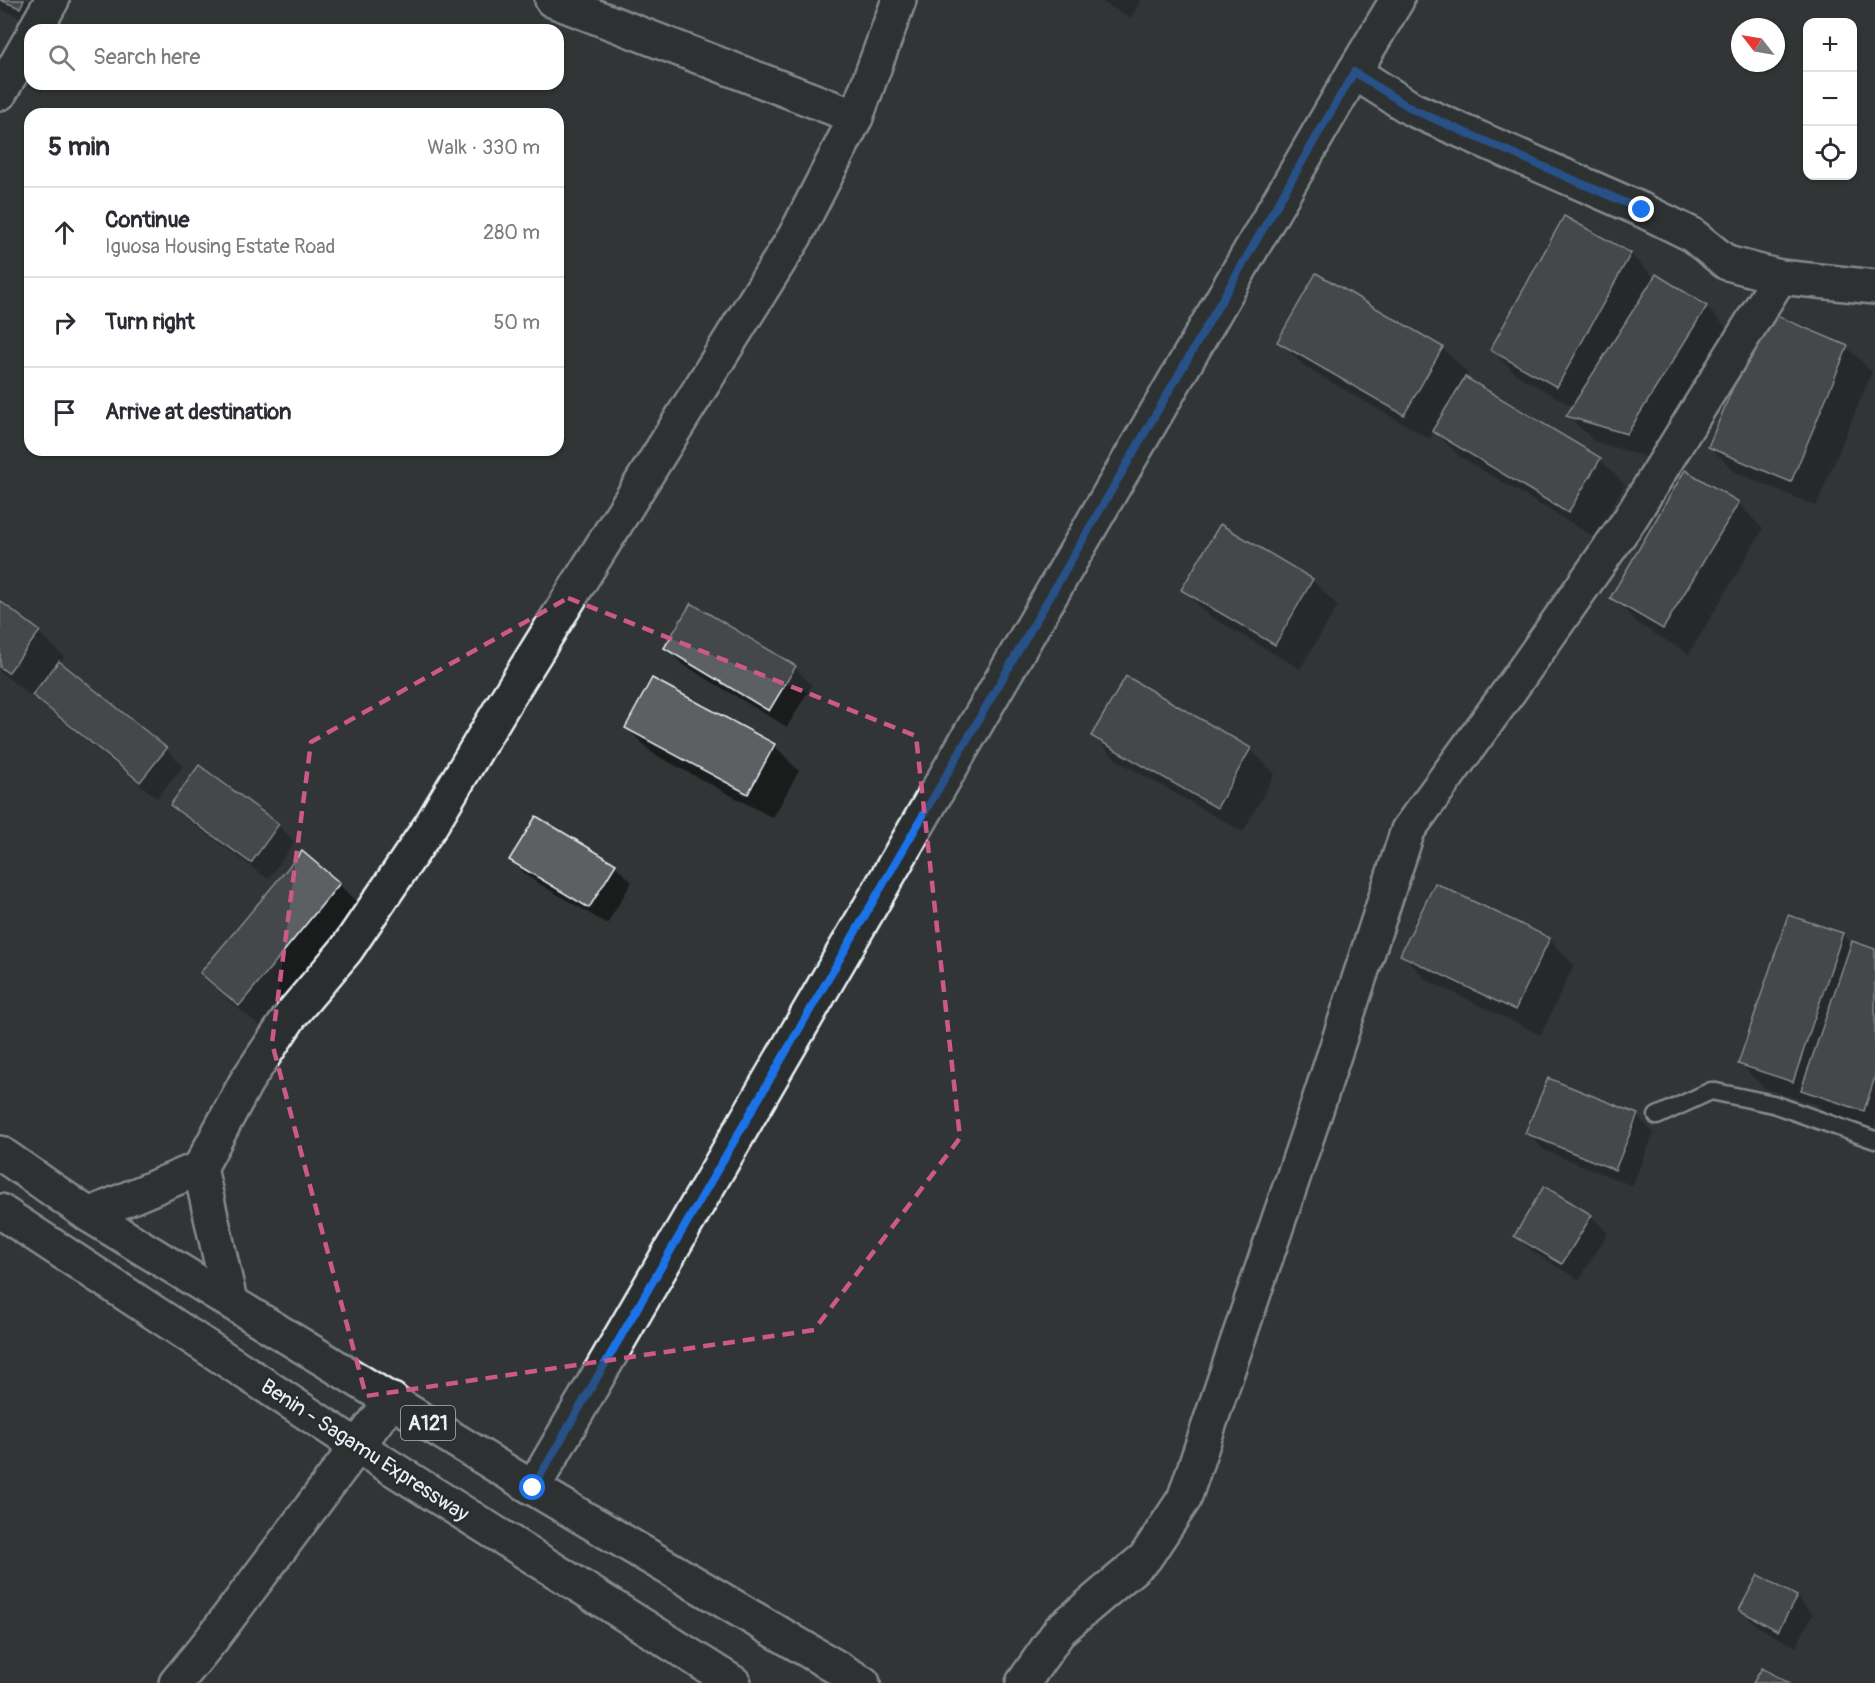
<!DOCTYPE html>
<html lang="en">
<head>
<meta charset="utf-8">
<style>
	body { margin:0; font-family:Pangolin,sans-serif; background:#f7f7f7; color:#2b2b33 }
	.controls { position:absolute; right:18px; top:18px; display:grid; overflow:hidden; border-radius:12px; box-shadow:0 2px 4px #0004 }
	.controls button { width:54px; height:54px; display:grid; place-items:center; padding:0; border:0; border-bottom:2px solid #e1e1e2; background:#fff; color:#2b2b33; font:30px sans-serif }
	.compass { position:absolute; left:1731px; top:18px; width:54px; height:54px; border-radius:50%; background:#fff; box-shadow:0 2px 4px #0004; rotate:301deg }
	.stop { position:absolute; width:18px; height:18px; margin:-14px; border:4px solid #1a73e8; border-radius:50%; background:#fff }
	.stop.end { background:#1a73e8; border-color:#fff; box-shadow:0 2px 6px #0008 }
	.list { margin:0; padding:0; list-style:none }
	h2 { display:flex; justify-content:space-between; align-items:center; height:78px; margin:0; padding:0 24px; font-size:26px }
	h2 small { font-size:20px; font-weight:400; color:#7c7c81 }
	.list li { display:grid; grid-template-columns:39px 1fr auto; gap:18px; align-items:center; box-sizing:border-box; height:90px; padding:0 24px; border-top:2px solid #e1e1e2 }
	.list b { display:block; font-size:22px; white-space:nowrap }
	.list p { margin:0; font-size:20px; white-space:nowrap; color:#7c7c81 }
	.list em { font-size:20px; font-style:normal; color:#7c7c81 }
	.icon { flex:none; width:33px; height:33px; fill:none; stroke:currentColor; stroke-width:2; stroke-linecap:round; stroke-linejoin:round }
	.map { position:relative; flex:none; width:1875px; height:1683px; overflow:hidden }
	.search { position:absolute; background:#fff; box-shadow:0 2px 4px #0004; left:24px; top:24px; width:540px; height:66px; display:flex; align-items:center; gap:15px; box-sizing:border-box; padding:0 21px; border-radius:18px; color:#7c7c81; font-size:22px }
	.panel { position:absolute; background:#fff; box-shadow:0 2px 4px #0004; left:24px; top:108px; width:540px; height:348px; border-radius:18px }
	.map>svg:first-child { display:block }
	.shadow { fill:#0007 }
	.building { fill:#5c6063; stroke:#e8f1f8; stroke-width:1.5 }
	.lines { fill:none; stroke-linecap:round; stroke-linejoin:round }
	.service-casing { stroke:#e8f1f8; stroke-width:21 }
	.minor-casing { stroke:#e8f1f8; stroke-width:38 }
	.trunk-casing { stroke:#e8f1f8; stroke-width:38 }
	.service { stroke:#2a2d2e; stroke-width:16 }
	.minor { stroke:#2a2d2e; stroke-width:33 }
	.trunk { stroke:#2a2d2e; stroke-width:33 }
	.route { stroke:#1a73e8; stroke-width:8 }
	.marked { fill:none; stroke:#cd598a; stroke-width:4.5; stroke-dasharray:12 8; stroke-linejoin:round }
	.labels { text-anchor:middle; stroke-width:5; stroke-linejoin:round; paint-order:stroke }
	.shield { fill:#2a2d2e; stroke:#afb6bb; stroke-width:1.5 }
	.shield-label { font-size:20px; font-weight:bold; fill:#e8f1f8 }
	.street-label { font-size:21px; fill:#e8f1f8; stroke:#2a2d2e }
</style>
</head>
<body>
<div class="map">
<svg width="1875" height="1683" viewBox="0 0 1875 1683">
	<rect width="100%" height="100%" fill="#323536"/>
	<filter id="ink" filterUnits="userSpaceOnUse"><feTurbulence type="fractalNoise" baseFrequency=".0167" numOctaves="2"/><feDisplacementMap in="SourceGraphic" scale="12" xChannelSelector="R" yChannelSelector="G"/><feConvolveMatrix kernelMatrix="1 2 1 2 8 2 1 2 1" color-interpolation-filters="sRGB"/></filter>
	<g filter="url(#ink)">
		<g class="shadow">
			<polygon points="0,0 48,0 37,24 0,9"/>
			<polygon points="1099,0 1141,0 1131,18"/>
			<polygon points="1630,254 1655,278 1706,307 1731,332 1652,459 1594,441 1568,416 1574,407 1517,375 1492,350"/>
			<polygon points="1279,341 1442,348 1468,373 1465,378 1600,459 1625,485 1594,537 1459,456 1434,431 1430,439 1305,367"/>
			<polygon points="1847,347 1872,372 1816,506 1735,472 1710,447"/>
			<polygon points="1738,503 1763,529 1689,654 1637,623 1612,597"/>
			<polygon points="1221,526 1312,580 1338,606 1300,669 1208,615 1183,590"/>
			<polygon points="0,603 39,632 64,657 60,664 166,749 183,766 157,798 51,712 35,696 34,698 0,672"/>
			<polygon points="691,605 795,668 812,685 787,727 682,664 666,647"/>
			<polygon points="627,728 774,745 799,771 773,818 652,753"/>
			<polygon points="1093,736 1250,749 1275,774 1243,832 1118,761"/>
			<polygon points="172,804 278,825 295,842 268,879 189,821"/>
			<polygon points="302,853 339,884 364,910 265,1030 227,999 202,973"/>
			<polygon points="511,860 615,865 632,882 607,924 528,877"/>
			<polygon points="1842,934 1852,944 1875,950 1875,1131 1828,1115 1818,1105 1765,1089 1740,1064"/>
			<polygon points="1549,939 1574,965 1541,1035 1427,980 1402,955"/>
			<polygon points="1637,1116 1654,1133 1632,1186 1544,1150 1527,1133"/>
			<polygon points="1591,1216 1608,1233 1579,1280 1533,1252 1516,1235"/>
			<polygon points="1796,1597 1813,1614 1796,1647 1758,1627 1741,1610"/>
		</g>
		<g class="building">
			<polygon points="0,0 24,0 20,8"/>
			<polygon points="1564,216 1631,253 1557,387 1490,350"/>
			<polygon points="1316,273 1443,347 1404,415 1277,342"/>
			<polygon points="1656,274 1707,306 1627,434 1566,416"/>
			<polygon points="1765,311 1848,346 1791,482 1708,447"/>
			<polygon points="1465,377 1601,458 1568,513 1432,431"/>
			<polygon points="1685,470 1739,502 1663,629 1610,598"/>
			<polygon points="1220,524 1313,579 1275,645 1181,590"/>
			<polygon points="0,601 40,631 8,673 0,667"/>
			<polygon points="691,603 796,666 769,711 664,648"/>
			<polygon points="59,661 167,748 140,782 32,695"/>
			<polygon points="1126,676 1251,748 1217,808 1091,736"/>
			<polygon points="652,678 775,744 748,794 625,728"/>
			<polygon points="199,765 279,824 251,863 170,805"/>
			<polygon points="536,816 616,864 589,908 509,860"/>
			<polygon points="302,851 340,883 239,1006 200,973"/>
			<polygon points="1435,883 1550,938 1515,1010 1400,955"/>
			<polygon points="1788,915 1843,933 1793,1082 1738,1064"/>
			<polygon points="1852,941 1875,949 1875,1077 1864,1111 1801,1090"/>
			<polygon points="1548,1078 1638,1114 1615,1170 1525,1133"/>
			<polygon points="1544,1186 1592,1215 1562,1264 1514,1236"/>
			<polygon points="1758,1575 1797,1596 1778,1631 1739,1610"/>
			<polygon points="1762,1668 1788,1683 1753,1683"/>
		</g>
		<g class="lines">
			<g class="service-casing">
				<polyline id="service" points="1657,1116 1711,1091 1773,1104 1875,1140"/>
			</g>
			<g class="minor-casing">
				<g id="minor">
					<polyline points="552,0 856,117"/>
					<polyline points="35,30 52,0"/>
					<polyline points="1354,72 1412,109 1642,210 1691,234 1727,263 1780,277 1875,287"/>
					<polyline points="0,93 30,40"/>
					<polyline points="200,1168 230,1301"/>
					<polyline points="89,1215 200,1168 246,1082 291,1015 346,950 431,825 503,705 795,236 856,117 899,0"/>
					<polyline points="533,1488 1354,72 1397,0"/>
					<polyline points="176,1683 212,1639 392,1400"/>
					<polyline points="1023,1683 1060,1630 1145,1558 1184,1499 1314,1116 1408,830 1510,690 1630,519 1780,277"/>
				</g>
			</g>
			<g class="trunk-casing">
				<g id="trunk">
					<polyline points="0,1153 89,1215 533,1488 863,1683"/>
					<polyline points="0,1211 357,1446 734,1683"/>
				</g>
			</g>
			<use href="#service" class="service"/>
			<use href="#minor" class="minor"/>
			<use href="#trunk" class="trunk"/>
		</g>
	</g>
	<g class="lines" filter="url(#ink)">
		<polyline class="route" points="533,1488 1354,72 1412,109 1642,210"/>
	</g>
	<path d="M0 0H1875V1683H0ZM568,598L916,736L960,1138L814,1330L366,1396L272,1043L311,742Z" fill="#323536" fill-opacity=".55" fill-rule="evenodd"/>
	<path class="marked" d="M568,598L916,736L960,1138L814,1330L366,1396L272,1043L311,742Z"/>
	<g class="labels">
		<rect class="shield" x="401" y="1406" width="54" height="34" rx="4.5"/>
		<g class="shield-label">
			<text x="428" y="1430">A121</text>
		</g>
		<g class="street-label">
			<text transform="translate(365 1450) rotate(33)" y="7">Benin - Sagamu Expressway</text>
		</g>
	</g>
</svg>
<div class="controls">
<button>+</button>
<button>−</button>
<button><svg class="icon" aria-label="locate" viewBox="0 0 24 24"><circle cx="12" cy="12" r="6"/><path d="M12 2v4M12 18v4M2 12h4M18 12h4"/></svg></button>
</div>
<svg class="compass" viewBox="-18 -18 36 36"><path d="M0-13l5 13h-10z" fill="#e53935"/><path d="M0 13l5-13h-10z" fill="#7c7c81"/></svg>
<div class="stop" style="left:533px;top:1488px"></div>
<div class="stop end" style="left:1642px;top:210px"></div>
<div class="search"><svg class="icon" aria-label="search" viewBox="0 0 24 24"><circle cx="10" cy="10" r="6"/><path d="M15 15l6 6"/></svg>Search here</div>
<section class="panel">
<h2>5 min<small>Walk · 330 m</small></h2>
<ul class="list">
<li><svg class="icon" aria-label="ahead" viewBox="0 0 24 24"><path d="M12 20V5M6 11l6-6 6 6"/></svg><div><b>Continue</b><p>Iguosa Housing Estate Road</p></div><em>280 m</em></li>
<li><svg class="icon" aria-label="right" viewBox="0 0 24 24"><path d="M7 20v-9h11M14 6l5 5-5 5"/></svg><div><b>Turn right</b></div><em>50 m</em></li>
<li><svg class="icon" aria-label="arrive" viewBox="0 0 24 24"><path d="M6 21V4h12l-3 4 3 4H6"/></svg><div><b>Arrive at destination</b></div></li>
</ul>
</section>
</div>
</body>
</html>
